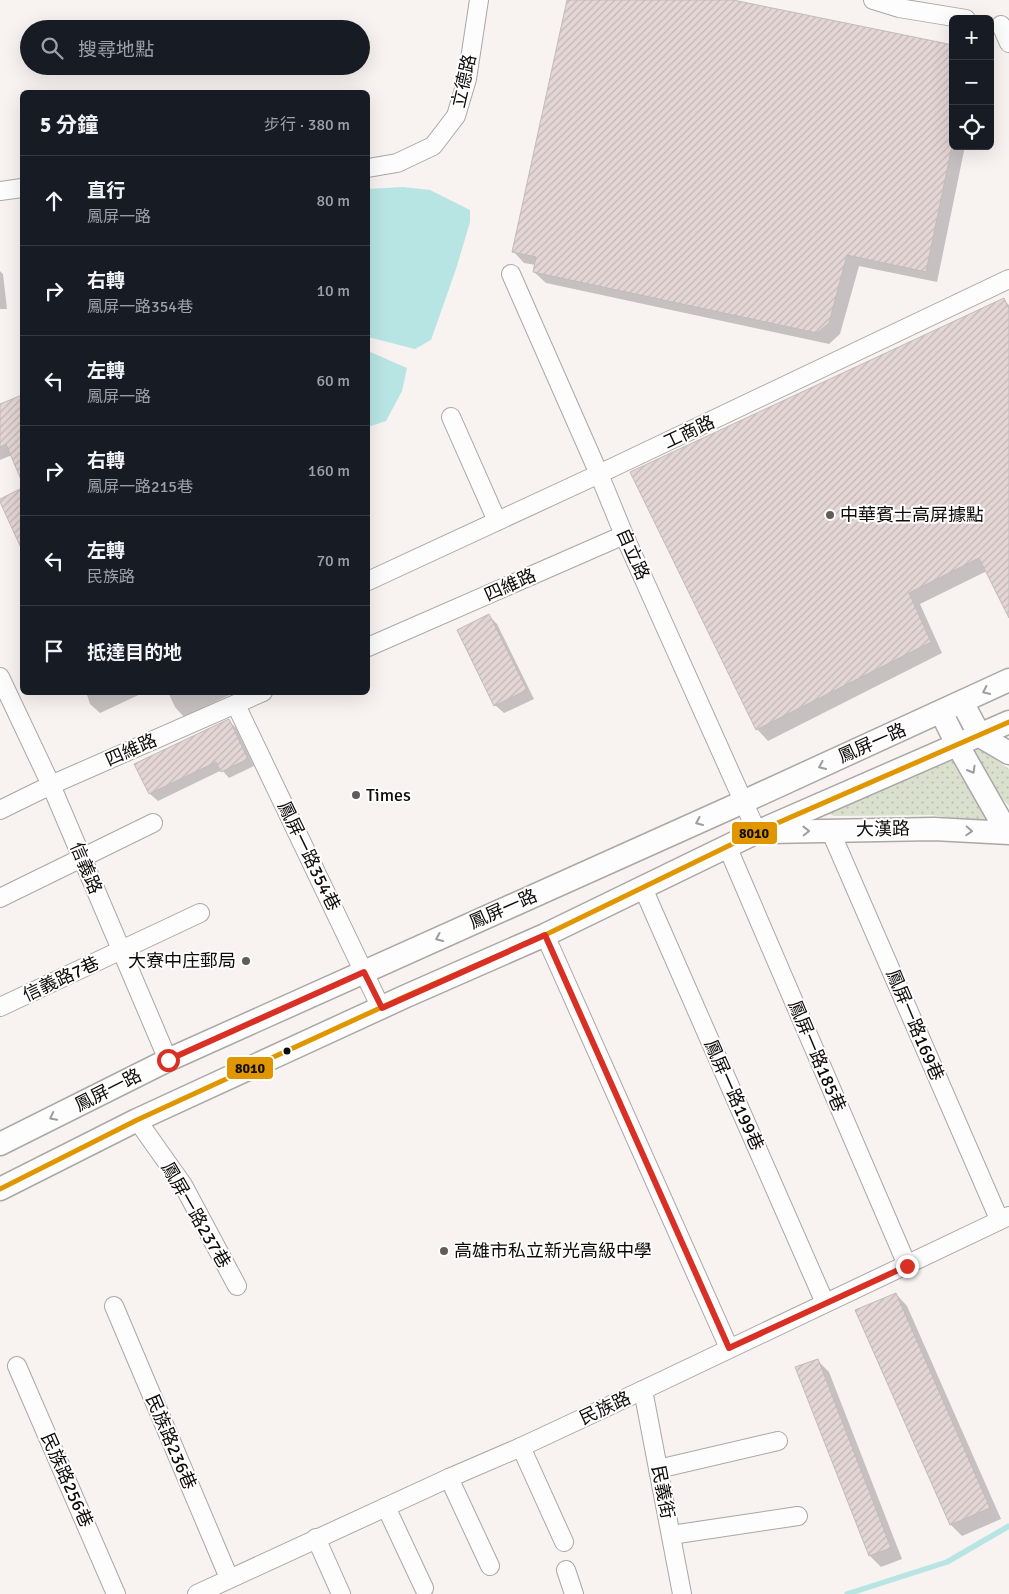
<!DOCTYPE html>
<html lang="zh-TW">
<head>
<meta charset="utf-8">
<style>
	body { margin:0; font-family:Signika,"Noto Sans TC",sans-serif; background:#242831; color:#f1f3f6 }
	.controls { position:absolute; right:15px; top:15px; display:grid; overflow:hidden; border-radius:8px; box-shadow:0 5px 20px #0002 }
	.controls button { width:45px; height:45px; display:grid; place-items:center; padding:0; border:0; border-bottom:1px solid #363941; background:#171b24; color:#f1f3f6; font:25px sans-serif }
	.stop { position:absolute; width:15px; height:15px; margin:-11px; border:4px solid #d93025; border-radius:50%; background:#fff }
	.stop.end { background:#d93025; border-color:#fff; box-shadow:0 1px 5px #0008 }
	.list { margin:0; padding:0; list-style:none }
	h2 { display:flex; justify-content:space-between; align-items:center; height:65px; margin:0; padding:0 20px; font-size:21px }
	h2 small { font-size:16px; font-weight:400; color:#9ea1a6 }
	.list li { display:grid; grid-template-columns:32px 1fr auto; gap:15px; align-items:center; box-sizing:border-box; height:90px; padding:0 20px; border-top:1px solid #363941 }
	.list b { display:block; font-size:19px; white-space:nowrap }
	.list p { margin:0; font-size:16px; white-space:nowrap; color:#9ea1a6 }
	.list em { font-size:16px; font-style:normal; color:#9ea1a6 }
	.icon { flex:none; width:28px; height:28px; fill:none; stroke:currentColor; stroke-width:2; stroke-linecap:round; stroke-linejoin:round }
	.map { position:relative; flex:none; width:1009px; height:1594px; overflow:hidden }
	.search { position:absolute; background:#171b24; box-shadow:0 5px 20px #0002; left:20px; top:20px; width:350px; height:55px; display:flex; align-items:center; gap:12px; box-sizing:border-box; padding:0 18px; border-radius:28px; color:#9ea1a6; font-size:19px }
	.panel { position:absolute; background:#171b24; box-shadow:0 5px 20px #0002; left:20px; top:90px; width:350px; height:605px; border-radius:8px }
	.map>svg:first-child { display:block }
	.green { fill:url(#green-dots) }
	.water { fill:#b7e5e4 }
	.shadow { fill:#0003 }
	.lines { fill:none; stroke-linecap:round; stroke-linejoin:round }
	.stream { stroke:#b7e5e4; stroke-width:5.5 }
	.building { fill:url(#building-hatch); stroke:#c0bcbb }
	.minor-casing { stroke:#aba7a5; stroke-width:20 }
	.major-casing { stroke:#aba7a5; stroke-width:25 }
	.minor { stroke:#fefdfd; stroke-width:18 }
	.major { stroke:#fefdfd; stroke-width:22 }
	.bus-1-casing { stroke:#fff; stroke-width:9 }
	.bus-1 { stroke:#e09601; stroke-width:5 }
	.oneway { stroke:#9e9c9c }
	.route { stroke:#d93025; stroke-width:6 }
	.poi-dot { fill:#615c5a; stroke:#fff; stroke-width:2 }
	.bus-dot { fill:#0f0b0a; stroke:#fff; stroke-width:2 }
	.labels { text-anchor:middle; stroke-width:4; stroke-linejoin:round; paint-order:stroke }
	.street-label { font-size:18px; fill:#0f0b0a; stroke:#fff }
	.poi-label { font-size:18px; fill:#0f0b0a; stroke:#fff; text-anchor:start }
	.line-badge { stroke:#fff; stroke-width:2 }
	.pale-badge-label { font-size:14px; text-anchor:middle; font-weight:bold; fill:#111 }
</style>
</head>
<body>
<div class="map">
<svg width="1009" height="1594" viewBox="0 0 1009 1594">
	<defs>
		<pattern id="green-dots" width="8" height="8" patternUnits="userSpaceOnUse" patternTransform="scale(1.25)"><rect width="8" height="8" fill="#dae0ce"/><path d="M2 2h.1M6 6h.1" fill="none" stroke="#babfb0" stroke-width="1.8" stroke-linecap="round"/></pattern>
		<pattern id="building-hatch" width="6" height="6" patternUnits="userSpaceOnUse" patternTransform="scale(1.25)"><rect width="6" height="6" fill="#e4d6d5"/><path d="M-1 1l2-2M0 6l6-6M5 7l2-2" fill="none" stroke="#c2b6b6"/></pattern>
	</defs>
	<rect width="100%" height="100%" fill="#f8f2f0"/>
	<g class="green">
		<polygon points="981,746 988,754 1009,769 1009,806 998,794 969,751"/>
		<polygon points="949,759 957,764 986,820 984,823 932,815 835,816 824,813"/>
	</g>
	<g class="water">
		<polygon points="403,187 430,190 470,210 470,222 456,269 431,340 415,349 368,337 368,189"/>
		<polygon points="368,351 407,368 402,391 386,421 368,427"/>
	</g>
	<g class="shadow">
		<polygon points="569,0 727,0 953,46 953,146 965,146 937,282 859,266 840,334 829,344 546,283 534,272 536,265 524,263 513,251"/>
		<polygon points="0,271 3,274 7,309 0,309"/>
		<polygon points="1004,300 1009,305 1009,612 987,571 920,604 942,653 768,741 757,729"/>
		<polygon points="22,396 22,479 12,455 0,460 0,405"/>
		<polygon points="22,490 22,547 0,500"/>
		<polygon points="489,616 497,624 534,699 504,713 495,705"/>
		<polygon points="86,692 145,692 100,713 90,704"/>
		<polygon points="168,692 236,692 184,717 175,707"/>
		<polygon points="228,720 236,728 254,766 229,778 222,770 158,801 150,794 136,765"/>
		<polygon points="896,1294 907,1306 1001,1519 962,1536 951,1525"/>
		<polygon points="817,1360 829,1372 902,1559 881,1567 870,1556 797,1368"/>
	</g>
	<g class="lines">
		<polyline class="stream" points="847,1594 947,1562 1009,1526"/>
	</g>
	<g class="building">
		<polygon points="567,0 733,0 953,45 953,141 926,272 847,255 829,323 817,333 533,272 536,257 512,252"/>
		<polygon points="1004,298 1009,309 1009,618 979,558 909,593 931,642 756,730 630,472"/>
		<polygon points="22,395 22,482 6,444 0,447 0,404"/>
		<polygon points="22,488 22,550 0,502 0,499"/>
		<polygon points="489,614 527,690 494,706 457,630"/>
		<polygon points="229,719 248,759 221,772 216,762 149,794 134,764"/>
		<polygon points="896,1293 990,1508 950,1525 855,1310"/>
		<polygon points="818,1359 891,1548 869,1556 795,1367"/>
	</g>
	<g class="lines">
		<g class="minor-casing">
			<g id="minor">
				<polyline points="873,0 899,8 966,19"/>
				<polyline points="1001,25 1009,43"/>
				<polyline points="368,168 397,163 433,146 456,116 467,79 479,0"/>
				<polyline points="0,191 22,188"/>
				<polyline points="511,274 599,474 624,535 757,832"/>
				<polyline points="451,417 497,521"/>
				<polyline points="368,581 599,474 1009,279"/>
				<polyline points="368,647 624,535"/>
				<polyline points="0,677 51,785 168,1060"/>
				<polyline points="236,705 381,1008"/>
				<polyline points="0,810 51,785 263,692"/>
				<polyline points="830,830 999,1219"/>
				<polyline points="727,846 907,1265"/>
				<polyline points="643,888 825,1303"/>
				<polyline points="0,898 153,823"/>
				<polyline points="545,935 729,1348"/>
				<polyline points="0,1007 200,913"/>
				<polyline points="137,1120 183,1185 237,1286"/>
				<polyline points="114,1306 229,1578"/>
				<polyline points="17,1366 116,1594"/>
				<polyline points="643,1390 682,1594"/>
				<polyline points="521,1447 564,1542"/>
				<polyline points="658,1469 778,1441"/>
				<polyline points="449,1478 490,1566"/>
				<polyline points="386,1507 424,1588"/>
				<polyline points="671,1535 798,1516"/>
				<polyline points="316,1538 341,1594"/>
				<polyline points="566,1570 574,1594"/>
				<polyline points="197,1594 449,1478 521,1447 643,1390 1009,1216"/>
			</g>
		</g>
		<g class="major-casing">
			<g id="major">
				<polyline points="962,702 980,736 1009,753"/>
				<polyline points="941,712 957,744 1007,832"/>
				<polyline points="768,832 934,829 1009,833"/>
				<polyline points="0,1144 168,1060 743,802 1009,680"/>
				<polyline points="0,1189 137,1120 404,997 545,935 757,832 1009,722"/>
			</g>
		</g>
		<use href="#minor" class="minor"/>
		<use href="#major" class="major"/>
		<g class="bus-1-casing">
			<polyline id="bus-1" points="0,1189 137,1120 404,997 545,935 757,832 1009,722"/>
		</g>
		<use href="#bus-1" class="bus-1"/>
	</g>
	<defs><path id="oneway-chevron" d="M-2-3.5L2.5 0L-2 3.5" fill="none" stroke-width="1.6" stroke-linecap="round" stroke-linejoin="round" transform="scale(1.25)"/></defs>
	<g class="oneway">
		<use href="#oneway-chevron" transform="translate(986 691) rotate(155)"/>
		<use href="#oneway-chevron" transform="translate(822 766) rotate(156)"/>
		<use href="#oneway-chevron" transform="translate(972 770) rotate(60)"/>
		<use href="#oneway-chevron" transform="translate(699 822) rotate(156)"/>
		<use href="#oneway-chevron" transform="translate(806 831) rotate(-1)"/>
		<use href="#oneway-chevron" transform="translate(969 831) rotate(3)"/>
		<use href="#oneway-chevron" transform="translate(439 938) rotate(156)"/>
		<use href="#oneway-chevron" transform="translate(53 1117) rotate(153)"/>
	</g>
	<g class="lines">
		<polyline class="route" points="168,1060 364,972 382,1008 545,935 729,1348 907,1266"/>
	</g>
	<g class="poi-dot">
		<circle cx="830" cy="515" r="5"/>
		<circle cx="356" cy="795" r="5"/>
		<circle cx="246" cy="961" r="5"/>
		<circle cx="444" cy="1251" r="5"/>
	</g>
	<circle class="bus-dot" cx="287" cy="1051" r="4.5"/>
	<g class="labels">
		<g class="street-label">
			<text transform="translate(464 81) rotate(-77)" y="6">立德路</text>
			<text transform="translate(689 432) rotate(-25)" y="6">工商路</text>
			<text transform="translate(633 554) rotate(66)" y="6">自立路</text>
			<text transform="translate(510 585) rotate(-24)" y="6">四維路</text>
			<text transform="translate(872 743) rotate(-24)" y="6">鳳屏一路</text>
			<text transform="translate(131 750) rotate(-24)" y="6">四維路</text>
			<text transform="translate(883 829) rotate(-1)" y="6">大漢路</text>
			<text transform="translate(309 856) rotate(64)" y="6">鳳屏一路354巷</text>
			<text transform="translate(86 868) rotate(67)" y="6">信義路</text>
			<text transform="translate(503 909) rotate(-24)" y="6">鳳屏一路</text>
			<text transform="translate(61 979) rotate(-25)" y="6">信義路7巷</text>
			<text transform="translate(915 1025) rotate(67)" y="6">鳳屏一路169巷</text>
			<text transform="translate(817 1056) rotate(67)" y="6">鳳屏一路185巷</text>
			<text transform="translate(108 1090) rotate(-27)" y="6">鳳屏一路</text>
			<text transform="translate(734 1095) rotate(66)" y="6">鳳屏一路199巷</text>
			<text transform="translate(196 1215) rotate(60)" y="6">鳳屏一路237巷</text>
			<text transform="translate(605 1408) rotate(-25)" y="6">民族路</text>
			<text transform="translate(171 1442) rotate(67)" y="6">民族路236巷</text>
			<text transform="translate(67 1480) rotate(66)" y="6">民族路256巷</text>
			<text transform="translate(663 1492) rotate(79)" y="6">民義街</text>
		</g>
		<g class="poi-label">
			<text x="840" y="521">中華賓士高屏據點</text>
			<text x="366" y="801">Times</text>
			<text x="236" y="967" text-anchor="end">大寮中庄郵局</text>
			<text x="454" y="1257">高雄市私立新光高級中學</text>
		</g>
	</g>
	<g class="line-badge">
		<rect x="731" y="821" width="47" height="24" rx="5" fill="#e09601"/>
		<rect x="226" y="1056" width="48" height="24" rx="5" fill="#e09601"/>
	</g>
	<g class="pale-badge-label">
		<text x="754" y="838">8010</text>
		<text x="250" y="1073">8010</text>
	</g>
</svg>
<div class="controls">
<button>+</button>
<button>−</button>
<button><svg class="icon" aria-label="locate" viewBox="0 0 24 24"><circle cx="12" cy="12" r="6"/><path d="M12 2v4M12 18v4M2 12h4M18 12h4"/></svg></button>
</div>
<div class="stop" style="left:168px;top:1060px"></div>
<div class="stop end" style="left:907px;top:1266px"></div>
<div class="search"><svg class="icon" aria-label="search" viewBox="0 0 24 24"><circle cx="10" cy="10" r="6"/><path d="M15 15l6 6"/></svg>搜尋地點</div>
<section class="panel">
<h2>5 分鐘<small>步行 · 380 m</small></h2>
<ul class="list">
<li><svg class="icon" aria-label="ahead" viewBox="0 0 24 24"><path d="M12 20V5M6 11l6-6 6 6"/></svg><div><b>直行</b><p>鳳屏一路</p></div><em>80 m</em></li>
<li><svg class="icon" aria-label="right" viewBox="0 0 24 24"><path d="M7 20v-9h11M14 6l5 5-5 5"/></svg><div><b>右轉</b><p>鳳屏一路354巷</p></div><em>10 m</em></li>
<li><svg class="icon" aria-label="left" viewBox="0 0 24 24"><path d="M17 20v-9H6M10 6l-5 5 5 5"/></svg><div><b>左轉</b><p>鳳屏一路</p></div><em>60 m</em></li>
<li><svg class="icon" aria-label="right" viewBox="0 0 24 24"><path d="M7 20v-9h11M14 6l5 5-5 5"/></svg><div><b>右轉</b><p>鳳屏一路215巷</p></div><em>160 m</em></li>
<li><svg class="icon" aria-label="left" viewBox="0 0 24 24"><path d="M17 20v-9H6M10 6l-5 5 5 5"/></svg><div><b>左轉</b><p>民族路</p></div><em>70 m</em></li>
<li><svg class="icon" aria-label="arrive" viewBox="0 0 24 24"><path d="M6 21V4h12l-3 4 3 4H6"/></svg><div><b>抵達目的地</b></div></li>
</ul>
</section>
</div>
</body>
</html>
